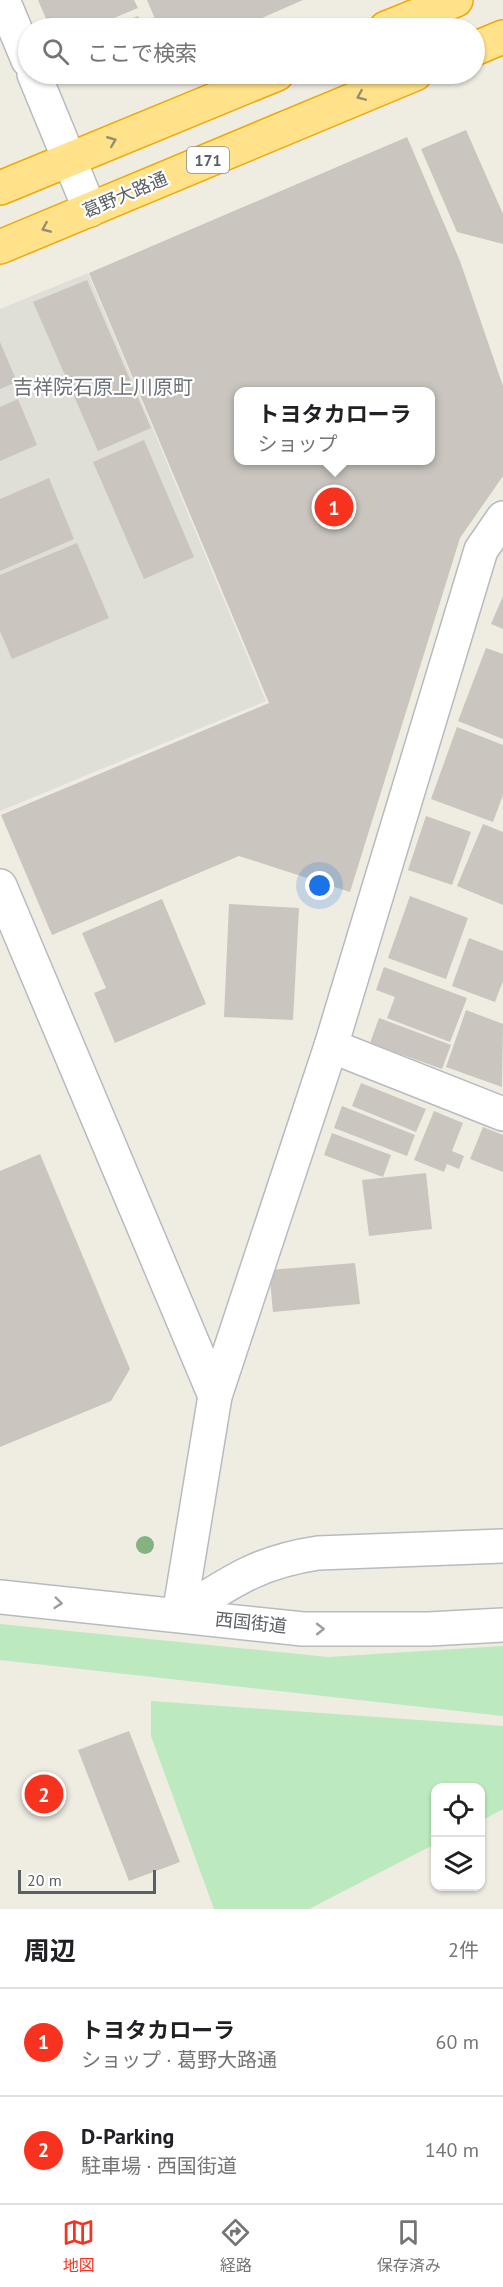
<!DOCTYPE html>
<html lang="ja">
<head>
<meta charset="utf-8">
<style>
	body { margin:0; font-family:"PT Sans","Noto Sans JP",sans-serif; background:#f2f2f2; color:#202124 }
	.controls { position:absolute; right:18px; bottom:18px; display:grid; overflow:hidden; border-radius:12px; box-shadow:0 2px 4px #0004 }
	.controls button { width:54px; height:54px; display:grid; place-items:center; padding:0; border:0; border-bottom:2px solid #e0e0e0; background:#fff; color:#202124; font:30px sans-serif }
	.scale { position:absolute; left:18px; bottom:15px; width:138px; box-sizing:border-box; padding-left:6px; border:3px solid #5a5f64; border-top:0; font-size:16px; line-height:21px; white-space:nowrap; color:#5a5f64; -webkit-text-stroke:4px #fff; paint-order:stroke }
	.you { position:absolute; left:320px; top:886px; width:21px; height:21px; margin:-15px; border:4px solid #fff; border-radius:50%; background:#1a73e8; box-shadow:0 0 0 9px #1a73e833 }
	.badge { display:grid; place-items:center; width:39px; height:39px; border-radius:50%; background:#f73320; color:#fff; font-size:20px; font-weight:700 }
	.pin { position:absolute; translate:-50% -50%; border:3px solid #fff; box-shadow:0 2px 6px #0006 }
	.popup { position:absolute; left:234px; top:387px; width:201px; height:78px; box-sizing:border-box; display:grid; place-content:center; border-radius:12px; background:#fff; filter:drop-shadow(0 2px 4px #0005); font-size:20px; white-space:nowrap; color:#757577 }
	.popup b { font-size:22px; color:#202124 }
	.popup::after { content:''; position:absolute; left:50%; top:100%; margin-left:-12px; border:12px solid transparent; border-top-color:#fff }
	.list { margin:0; padding:0; list-style:none }
	h2 { display:flex; justify-content:space-between; align-items:center; height:78px; margin:0; padding:0 24px; font-size:26px }
	h2 small { font-size:20px; font-weight:400; color:#757577 }
	.list li { display:grid; grid-template-columns:39px 1fr auto; gap:18px; align-items:center; box-sizing:border-box; height:108px; padding:0 24px; border-top:2px solid #e0e0e0 }
	.list b { display:block; font-size:22px; white-space:nowrap }
	.list p { margin:0; font-size:20px; white-space:nowrap; color:#757577 }
	.list em { font-size:20px; font-style:normal; color:#757577 }
	.icon { flex:none; width:33px; height:33px; fill:none; stroke:currentColor; stroke-width:2; stroke-linecap:round; stroke-linejoin:round }
	.map { position:relative; flex:none; width:503px; height:1909px; overflow:hidden }
	.search { position:absolute; background:#fff; box-shadow:0 2px 4px #0004; left:18px; right:18px; top:18px; height:66px; display:flex; align-items:center; gap:15px; box-sizing:border-box; padding:0 21px; border-radius:33px; color:#757577; font-size:22px }
	.sheet { height:294px; background:#fff }
	nav { display:flex; justify-content:space-around; align-items:center; box-sizing:border-box; height:84px; border-top:2px solid #e0e0e0; background:#fff; font-size:16px; color:#757577 }
	nav a { display:grid; justify-items:center; gap:3px }
	nav .on { color:#f73320 }
	.map>svg:first-child { display:block }
	.industrial { fill:#dfded7 }
	.green { fill:#bce9bd }
	.building { fill:#cac6bf; fill-rule:evenodd }
	.lines { fill:none; stroke-linecap:round; stroke-linejoin:round }
	.minor-casing { stroke:#b7bbc0; stroke-width:36 }
	.highway-casing { stroke:#f1a800; stroke-width:36 }
	.minor { stroke:#fff; stroke-width:33 }
	.highway { stroke:#ffe289; stroke-width:33 }
	.tree { fill:#84b281 }
	.oneway { stroke:#948d71 }
	.oneway2 { stroke:#9c9fa2 }
	.labels { text-anchor:middle; stroke-width:4.5; stroke-linejoin:round; paint-order:stroke }
	.shield { fill:#fff; stroke:#8c8f92; stroke-width:1.5 }
	.shield-label { font-size:16px; font-weight:bold; fill:#5a5f64 }
	.street-label { font-size:18px; fill:#5a5f64; stroke:#fff }
	.neighbourhood-label { font-size:20px; fill:#6b7177; stroke:#fff }
</style>
</head>
<body>
<div class="map">
<svg width="503" height="1909" viewBox="0 0 503 1909">
	<rect width="100%" height="100%" fill="#efece2"/>
	<polygon class="industrial" points="88,273 266,701 0,811 0,309"/>
	<g class="green">
		<polygon points="0,1624 328,1657 503,1646 503,1716 0,1660"/>
		<polygon points="151,1701 503,1726 503,1809 481,1821 480,1788 436,1788 435,1844 309,1909 214,1909 151,1736"/>
	</g>
	<g class="building">
		<polygon points="38,0 134,0 138,8 90,28 50,28"/>
		<polygon points="147,0 303,0 239,28 159,28"/>
		<polygon points="138,16 144,28 108,28"/>
		<polygon points="466,130 503,214 503,244 457,232 421,149"/>
		<path d="M407,137L460,261L503,386V476L460,538L350,892L239,856L52,935L1,815L269,703L89,273ZM238,392H430V460H238Z"/>
		<polygon points="87,280 151,428 98,451 33,302"/>
		<polygon points="0,342 17,382 0,389"/>
		<polygon points="18,399 37,445 0,461 0,407"/>
		<polygon points="144,440 194,557 144,579 93,462"/>
		<polygon points="49,478 74,539 0,571 0,499"/>
		<polygon points="77,543 109,618 12,659 0,631 0,575"/>
		<polygon points="503,596 503,629 491,624"/>
		<polygon points="486,648 503,654 503,739 458,721"/>
		<polygon points="457,727 503,745 503,795 493,822 431,799"/>
		<polygon points="426,816 471,832 452,885 408,870"/>
		<polygon points="483,824 503,832 503,905 457,886"/>
		<polygon points="410,896 468,918 446,979 388,958"/>
		<polygon points="162,899 206,1004 115,1043 94,993 106,988 82,933"/>
		<polygon points="229,904 299,908 293,1020 224,1017"/>
		<polygon points="469,938 503,951 503,981 495,1002 452,986"/>
		<polygon points="384,967 467,998 450,1042 387,1018 395,997 376,990"/>
		<polygon points="466,1010 503,1024 502,1087 446,1067"/>
		<polygon points="379,1018 451,1045 442,1069 370,1043"/>
		<polygon points="361,1083 426,1109 416,1132 352,1106"/>
		<polygon points="342,1106 415,1135 407,1156 334,1128"/>
		<polygon points="434,1111 463,1123 452,1151 464,1156 459,1169 447,1164 444,1172 414,1160"/>
		<polygon points="483,1127 503,1135 503,1172 470,1159"/>
		<polygon points="332,1133 391,1155 383,1177 324,1155"/>
		<polygon points="40,1154 130,1369 111,1401 0,1447 0,1171"/>
		<polygon points="426,1173 432,1229 369,1236 362,1180"/>
		<polygon points="355,1263 360,1304 273,1312 269,1270"/>
		<polygon points="129,1731 180,1862 129,1881 78,1750"/>
	</g>
	<g class="lines">
		<g class="minor-casing">
			<g id="minor">
				<polyline points="3,0 28,60"/>
				<polyline points="34,74 90,210"/>
				<polyline points="0,886 215,1396"/>
				<polyline points="331,1046 503,1114"/>
				<polyline points="0,1597 303,1629 429,1629 503,1625"/>
				<polyline points="179,1615 215,1396 331,1046 481,550 503,518"/>
				<path d="M179,1615C229,1583 257,1562 318,1553L503,1546"/>
			</g>
		</g>
		<g class="highway-casing">
			<g id="highway">
				<polyline points="386,28 456,0"/>
				<polyline points="474,49 503,37"/>
				<polyline points="0,188 277,74"/>
				<polyline points="0,247 415,74"/>
			</g>
		</g>
		<use href="#minor" class="minor"/>
		<use href="#highway" class="highway"/>
	</g>
	<circle class="tree" cx="145" cy="1545" r="9"/>
	<defs><path id="oneway-chevron" d="M-2-3.5L2.5 0L-2 3.5" fill="none" stroke-width="1.6" stroke-linecap="round" stroke-linejoin="round" transform="scale(1.5)"/></defs>
	<g class="oneway">
		<use href="#oneway-chevron" transform="translate(361 96) rotate(157)"/>
		<use href="#oneway-chevron" transform="translate(112 141) rotate(-22)"/>
		<use href="#oneway-chevron" transform="translate(46 228) rotate(157)"/>
	</g>
	<g class="oneway2">
		<use href="#oneway-chevron" transform="translate(58 1603) rotate(6)"/>
		<use href="#oneway-chevron" transform="translate(320 1629)"/>
	</g>
	<g class="labels">
		<rect class="shield" x="187" y="147" width="42" height="26" rx="4.5"/>
		<g class="shield-label">
			<text x="208" y="166">171</text>
		</g>
		<g class="street-label">
			<text transform="translate(125 195) rotate(-23)" y="6">葛野大路通</text>
			<text transform="translate(251 1623) rotate(6)" y="6">西国街道</text>
		</g>
		<g class="neighbourhood-label">
			<text x="103" y="394">吉祥院石原上川原町</text>
		</g>
	</g>
</svg>
<div class="controls">
<button><svg class="icon" aria-label="locate" viewBox="0 0 24 24"><circle cx="12" cy="12" r="6"/><path d="M12 2v4M12 18v4M2 12h4M18 12h4"/></svg></button>
<button><svg class="icon" aria-label="layers" viewBox="0 0 24 24"><path d="M12 4l9 5-9 5-9-5zM3 14l9 5 9-5"/></svg></button>
</div>
<div class="scale">20 m</div>
<div class="you"></div>
<div class="pin badge" style="left:334px;top:507px">1</div>
<div class="popup"><b>トヨタカローラ</b>ショップ</div>
<div class="pin badge" style="left:44px;top:1794px">2</div>
<div class="search"><svg class="icon" aria-label="search" viewBox="0 0 24 24"><circle cx="10" cy="10" r="6"/><path d="M15 15l6 6"/></svg>ここで検索</div>
</div>
<section class="sheet">
<h2>周辺<small>2件</small></h2>
<ul class="list">
<li><span class="badge">1</span><div><b>トヨタカローラ</b><p>ショップ · 葛野大路通</p></div><em>60 m</em></li>
<li><span class="badge">2</span><div><b>D-Parking</b><p>駐車場 · 西国街道</p></div><em>140 m</em></li>
</ul>
</section>
<nav>
<a class="on"><svg class="icon" aria-label="map" viewBox="0 0 24 24"><path d="M3 6l6-2 6 2 6-2v14l-6 2-6-2-6 2zM9 4v14M15 6v14"/></svg>地図</a>
<a><svg class="icon" aria-label="directions" viewBox="0 0 24 24"><path d="M12 3l9 9-9 9-9-9zM9 14v-3h6M13 9l2 2-2 2"/></svg>経路</a>
<a><svg class="icon" aria-label="saved" viewBox="0 0 24 24"><path d="M7 4h10v16l-5-4-5 4z"/></svg>保存済み</a>
</nav>
</body>
</html>
